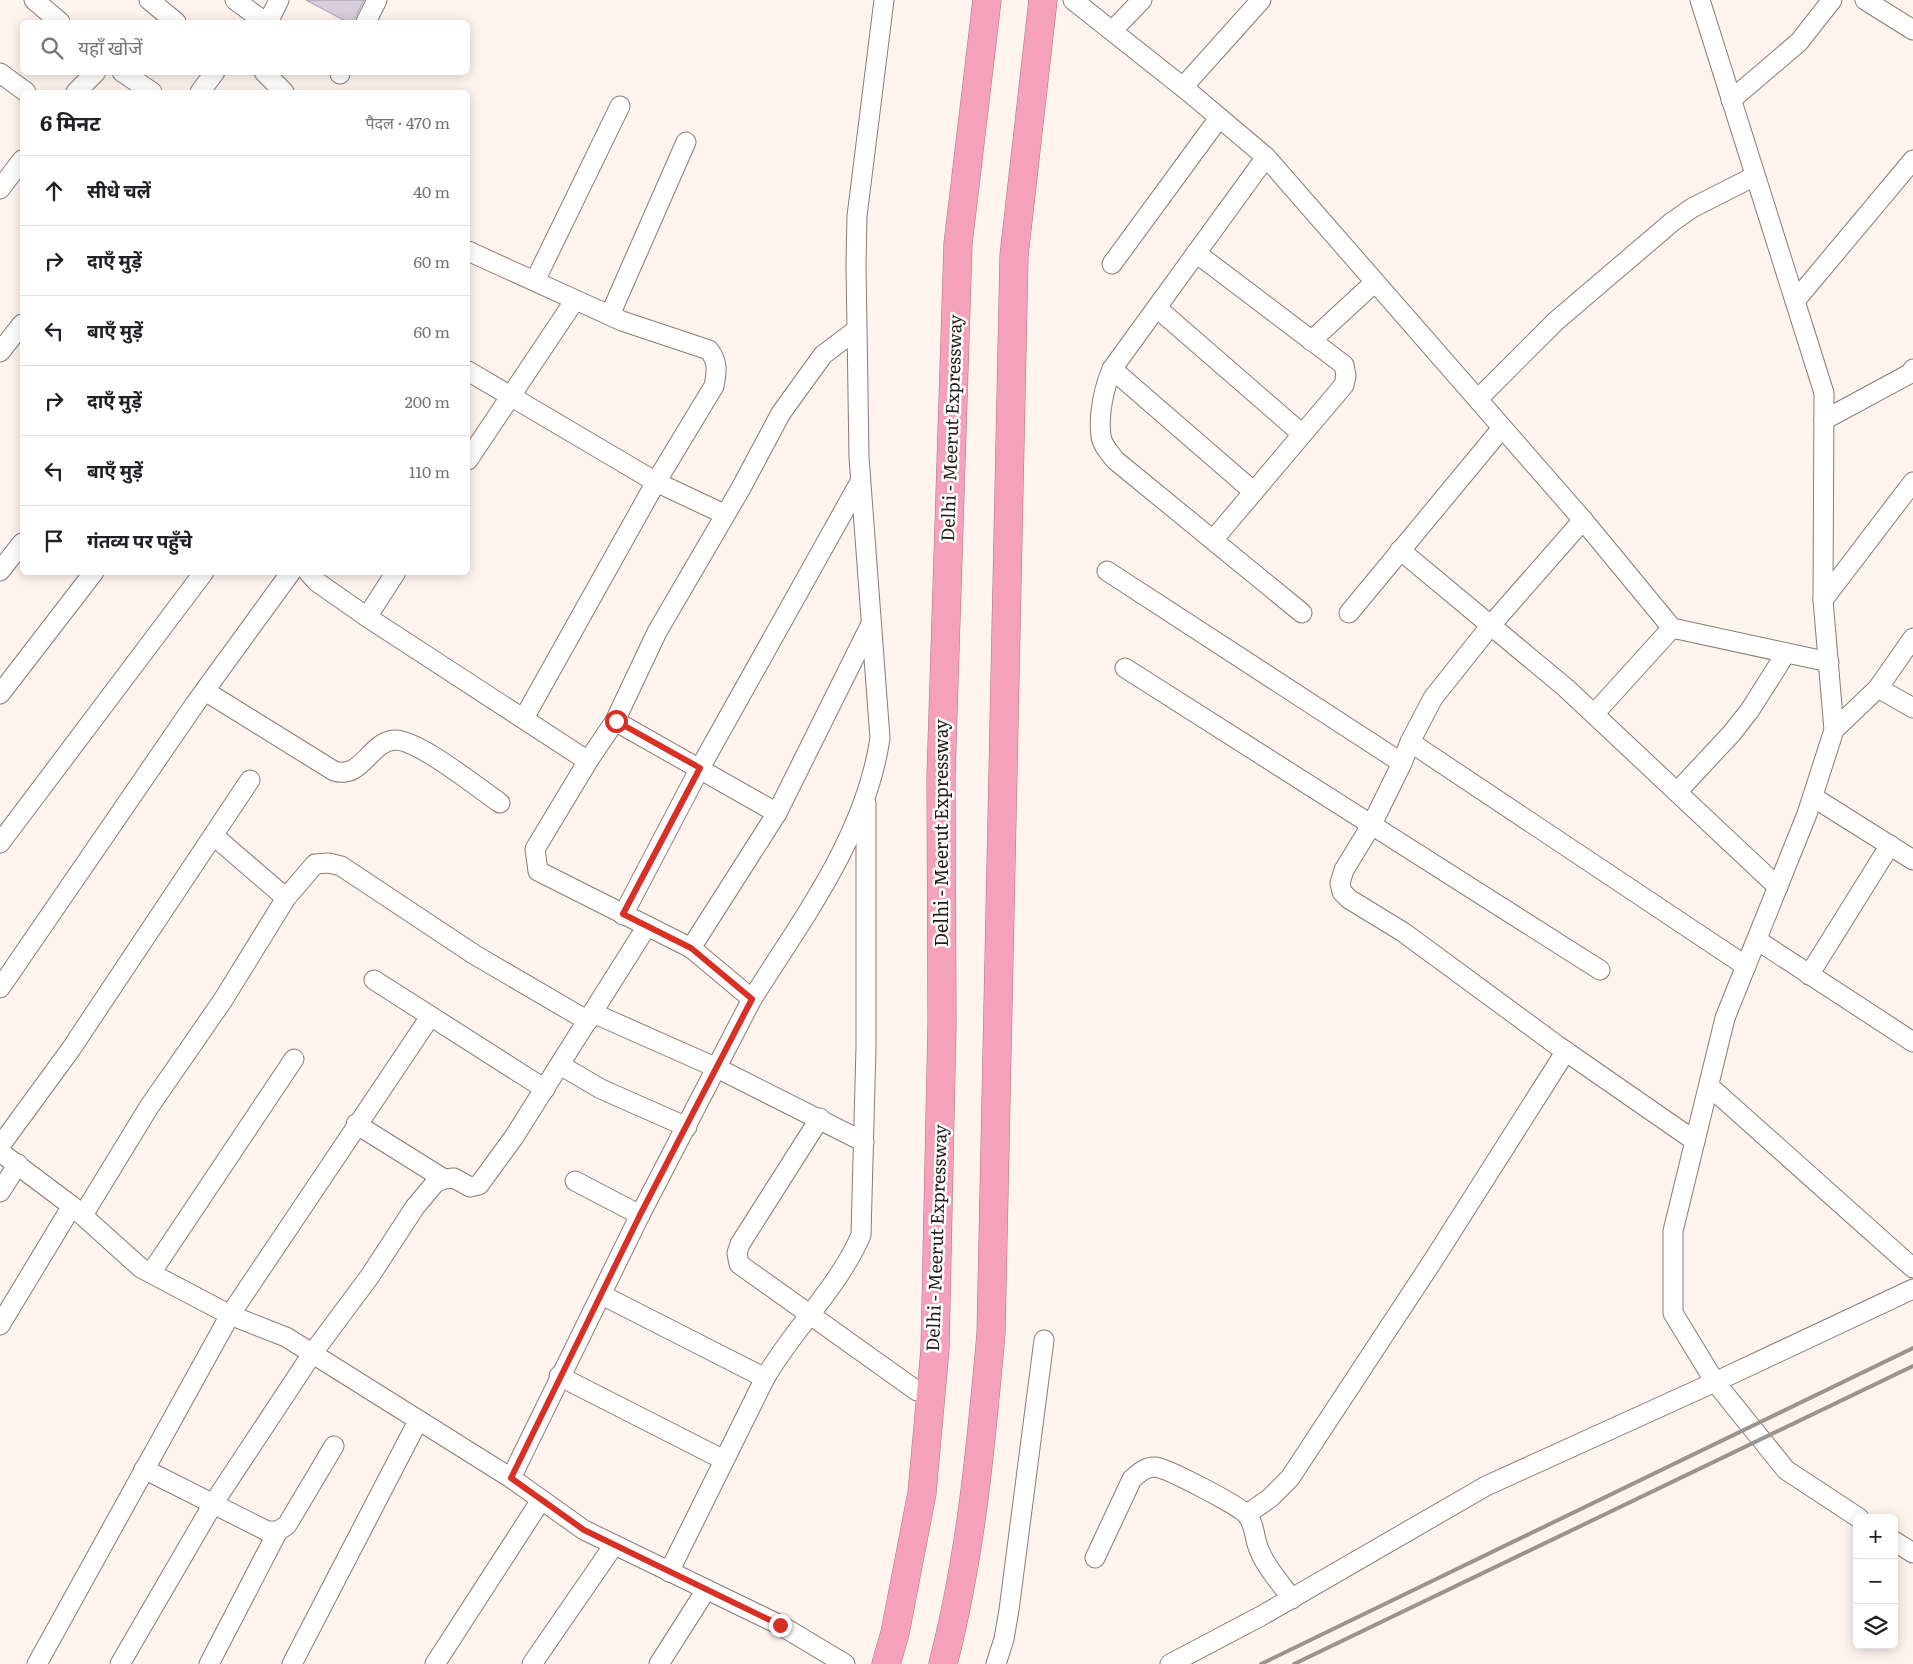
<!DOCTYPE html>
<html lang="hi">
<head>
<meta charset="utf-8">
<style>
	body { margin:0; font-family:Literata,"Noto Sans Devanagari",serif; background:#f2f2f2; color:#202124 }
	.controls { position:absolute; right:15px; bottom:15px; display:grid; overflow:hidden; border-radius:8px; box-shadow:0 2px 12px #0003 }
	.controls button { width:45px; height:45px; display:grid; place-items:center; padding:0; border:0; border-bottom:1px solid #e0e0e0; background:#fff; color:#202124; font:25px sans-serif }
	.stop { position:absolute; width:15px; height:15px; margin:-11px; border:4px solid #d93025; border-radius:50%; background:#fff }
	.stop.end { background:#d93025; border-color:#fff; box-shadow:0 1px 5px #0008 }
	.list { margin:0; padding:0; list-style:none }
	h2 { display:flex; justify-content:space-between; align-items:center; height:65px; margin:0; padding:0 20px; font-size:21px }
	h2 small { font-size:16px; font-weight:400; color:#757577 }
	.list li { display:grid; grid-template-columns:32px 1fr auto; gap:15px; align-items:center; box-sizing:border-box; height:70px; padding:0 20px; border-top:1px solid #e0e0e0 }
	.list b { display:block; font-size:19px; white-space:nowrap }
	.list em { font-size:16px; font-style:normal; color:#757577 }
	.icon { flex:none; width:28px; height:28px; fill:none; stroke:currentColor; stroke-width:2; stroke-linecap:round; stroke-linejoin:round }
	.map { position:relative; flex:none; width:1913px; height:1664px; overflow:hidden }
	.search { position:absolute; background:#fff; box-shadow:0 2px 12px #0003; left:20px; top:20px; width:450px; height:55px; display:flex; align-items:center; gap:12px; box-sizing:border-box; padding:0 18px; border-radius:8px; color:#757577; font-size:19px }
	.panel { position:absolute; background:#fff; box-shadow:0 2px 12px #0003; left:20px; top:90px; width:450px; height:485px; border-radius:8px }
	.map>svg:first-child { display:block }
	.building { fill:#d7cddd; stroke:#a49ba9 }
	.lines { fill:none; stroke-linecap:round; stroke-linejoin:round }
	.minor-casing { stroke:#8b7b72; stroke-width:21 }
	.motorway-casing { stroke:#ac7381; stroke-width:29 }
	.minor { stroke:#fff; stroke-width:19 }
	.motorway { stroke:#f5a1b9; stroke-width:28 }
	.rail { stroke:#9c938e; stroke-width:4 }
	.route { stroke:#d93025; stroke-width:6 }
	.labels { text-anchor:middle; stroke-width:5; stroke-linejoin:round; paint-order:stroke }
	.street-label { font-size:18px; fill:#241e1a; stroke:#fff }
</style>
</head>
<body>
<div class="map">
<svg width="1913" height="1664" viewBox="0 0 1913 1664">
	<rect width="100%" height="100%" fill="#fef3ed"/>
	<polygon class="building" points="306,0 364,0 353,22 347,22"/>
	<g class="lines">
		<g class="minor-casing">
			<g id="minor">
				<polyline points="34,0 60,22"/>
				<polyline points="149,0 176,22"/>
				<polyline points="235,0 265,22"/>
				<polyline points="1073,0 1189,92 1266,157 1583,520 1672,628 1829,662"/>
				<polyline points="1700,0 1824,393 1823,600 1834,730 1807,814 1725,1018 1673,1231 1673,1313 1715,1382 1786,1470 1859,1518"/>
				<polyline points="1865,0 1913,30"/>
				<polyline points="268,22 279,0"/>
				<polyline points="366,22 377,0"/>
				<polyline points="1112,31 1142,0"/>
				<polyline points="122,72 152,92"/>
				<polyline points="264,72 284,92"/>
				<polyline points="0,73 26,92"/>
				<polyline points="340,74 340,72"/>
				<polyline points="1183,87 1261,0"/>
				<polyline points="76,92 96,72"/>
				<polyline points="200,92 215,72"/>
				<polyline points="1731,100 1799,42 1832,0"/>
				<path d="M1266,157L1112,369C1104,388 1098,415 1101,436C1102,445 1110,453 1115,460L1302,613"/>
				<polyline points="0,189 22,160"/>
				<path d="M468,251L622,321L709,350C718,362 717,371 714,386L656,482L524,718"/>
				<polyline points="1196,253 1344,365 1346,376 1344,385 1213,540"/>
				<polyline points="1112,264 1219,118"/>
				<polyline points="535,281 620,106"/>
				<polyline points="1795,301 1913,160"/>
				<polyline points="1157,308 1302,434"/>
				<polyline points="610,315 686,142"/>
				<polyline points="1311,341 1375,282"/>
				<polyline points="0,352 22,324"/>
				<polyline points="1112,369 1254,492"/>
				<polyline points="468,371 656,482 724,514"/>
				<polyline points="1478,399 1556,321 1672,222 1692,208 1755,176"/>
				<polyline points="1824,420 1911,373 1913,369"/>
				<polyline points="468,460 575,300"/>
				<polyline points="1583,520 1491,625 1433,698 1410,742 1402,763 1372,824 1344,870 1340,883 1342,892 1349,899 1403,932 1558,1046 1695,1141"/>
				<polyline points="1400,550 1566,688 1778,887"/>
				<polyline points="0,571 22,543"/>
				<polyline points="1107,571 1402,763"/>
				<polyline points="308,572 317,582 367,617 588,761 535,849 538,871 691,948 752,999 640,1215 511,1478"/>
				<polyline points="1823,600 1913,482"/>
				<polyline points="1349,613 1502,428"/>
				<polyline points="367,617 396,572"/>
				<polyline points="1125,668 1600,970"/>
				<polyline points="1878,688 1913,638"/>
				<path d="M205,691L334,771C362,780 370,741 395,740C419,740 478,788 500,803"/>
				<polyline points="0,694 94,572"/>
				<polyline points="1594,714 1672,628"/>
				<polyline points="615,721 777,813"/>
				<polyline points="1834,730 1878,688 1913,708"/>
				<polyline points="1410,742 1746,966"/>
				<polyline points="588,761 615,721 657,632 741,488 781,413 823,355 856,330"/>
				<polyline points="1677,792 1732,733 1750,710 1786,653"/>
				<polyline points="1813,797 1913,860"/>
				<polyline points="214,836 286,898"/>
				<polyline points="0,843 204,572"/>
				<polyline points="623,915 700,768 860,482"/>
				<polyline points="1757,940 1913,1042"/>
				<polyline points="691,948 777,813 871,624"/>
				<polyline points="1809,975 1890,845"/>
				<polyline points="374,980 545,1089"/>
				<polyline points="0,988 195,704 291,572"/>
				<path d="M752,999C803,918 866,835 880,738L859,457L856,264L857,216L884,0"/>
				<polyline points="593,1013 717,1068 864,1142"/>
				<polyline points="560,1065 601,1089 687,1127"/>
				<polyline points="1709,1086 1913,1268"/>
				<polyline points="820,1118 740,1244 737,1253 739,1264 917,1391"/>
				<polyline points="356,1124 444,1179"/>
				<polyline points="0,1146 71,1049 250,780"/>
				<polyline points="0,1152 72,1206 141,1268 230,1315 286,1337 511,1478 584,1530 780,1625 845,1664"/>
				<polyline points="575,1181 640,1215"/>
				<polyline points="0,1192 18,1164"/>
				<polyline points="83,1215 149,1107 223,1000 286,898 315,864 329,863 341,866 475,955 588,1021"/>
				<polyline points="151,1273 294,1059"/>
				<polyline points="602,1295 765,1378"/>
				<polyline points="0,1325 72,1206"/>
				<polyline points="559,1376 724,1460"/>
				<polyline points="144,1469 267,1531 278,1531 287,1525 334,1446"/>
				<polyline points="1247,1514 1270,1498 1290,1478 1434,1259 1566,1051"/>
				<polyline points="1894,1541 1913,1553"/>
				<path d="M1095,1558L1132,1479C1139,1473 1145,1467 1155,1467C1167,1468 1240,1506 1247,1515C1254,1523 1254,1534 1257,1544C1263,1564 1279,1581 1292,1599"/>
				<path d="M669,1572L765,1378C793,1329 839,1287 861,1235L866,1047V803"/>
				<polyline points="37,1664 230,1315 430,1017"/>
				<polyline points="120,1664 213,1504 312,1354 370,1276 415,1207 436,1182 444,1179 454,1178 470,1187 479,1185 514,1137 647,926"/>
				<polyline points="209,1664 278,1531"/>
				<polyline points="292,1664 418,1421"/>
				<polyline points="435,1664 541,1500"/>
				<polyline points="532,1664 614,1545"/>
				<polyline points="659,1664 706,1590"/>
				<polyline points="996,1664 1004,1639 1009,1610 1044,1340"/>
				<polyline points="1170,1664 1261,1616 1486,1486 1715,1382 1913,1289"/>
			</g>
		</g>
		<g class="motorway-casing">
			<g id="motorway">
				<polyline points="886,1664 895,1633 922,1493 935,1349 942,1024 941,776 958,244 987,0"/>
				<path d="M943,1664C971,1556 981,1445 991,1334L1014,256L1043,0"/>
			</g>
		</g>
		<use href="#minor" class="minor"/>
		<use href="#motorway" class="motorway"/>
		<g class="rail">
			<polyline points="1261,1664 1913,1348"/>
			<polyline points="1294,1664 1913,1366"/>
		</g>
	</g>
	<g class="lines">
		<polyline class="route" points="616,721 700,768 623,914 691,948 752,999 640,1215 511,1478 584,1530 780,1625"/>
	</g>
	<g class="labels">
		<g class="street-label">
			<text transform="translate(952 428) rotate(-88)" y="6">Delhi - Meerut Expressway</text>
			<text transform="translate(942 833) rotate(-90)" y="6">Delhi - Meerut Expressway</text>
			<text transform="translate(937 1238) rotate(-88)" y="6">Delhi - Meerut Expressway</text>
		</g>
	</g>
</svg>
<div class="controls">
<button>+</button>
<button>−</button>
<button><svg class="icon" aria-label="layers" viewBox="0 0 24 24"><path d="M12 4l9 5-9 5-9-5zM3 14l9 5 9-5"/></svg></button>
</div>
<div class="stop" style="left:616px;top:721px"></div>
<div class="stop end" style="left:780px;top:1625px"></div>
<div class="search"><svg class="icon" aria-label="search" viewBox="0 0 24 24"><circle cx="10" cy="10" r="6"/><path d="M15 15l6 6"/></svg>यहाँ खोजें</div>
<section class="panel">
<h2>6 मिनट<small>पैदल · 470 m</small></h2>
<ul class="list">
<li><svg class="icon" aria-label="ahead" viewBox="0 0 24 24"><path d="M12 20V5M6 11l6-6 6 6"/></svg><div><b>सीधे चलें</b></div><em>40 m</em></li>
<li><svg class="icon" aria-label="right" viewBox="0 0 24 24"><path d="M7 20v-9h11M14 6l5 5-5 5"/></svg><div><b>दाएँ मुड़ें</b></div><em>60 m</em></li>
<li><svg class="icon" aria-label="left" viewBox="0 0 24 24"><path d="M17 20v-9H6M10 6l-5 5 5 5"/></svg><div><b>बाएँ मुड़ें</b></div><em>60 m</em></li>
<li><svg class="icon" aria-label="right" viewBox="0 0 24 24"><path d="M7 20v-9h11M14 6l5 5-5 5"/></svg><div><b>दाएँ मुड़ें</b></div><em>200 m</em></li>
<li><svg class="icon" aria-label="left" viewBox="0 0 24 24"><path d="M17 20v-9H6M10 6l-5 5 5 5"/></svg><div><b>बाएँ मुड़ें</b></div><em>110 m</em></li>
<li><svg class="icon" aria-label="arrive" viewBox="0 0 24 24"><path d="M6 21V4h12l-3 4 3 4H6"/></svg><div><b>गंतव्य पर पहुँचे</b></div></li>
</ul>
</section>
</div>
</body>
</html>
